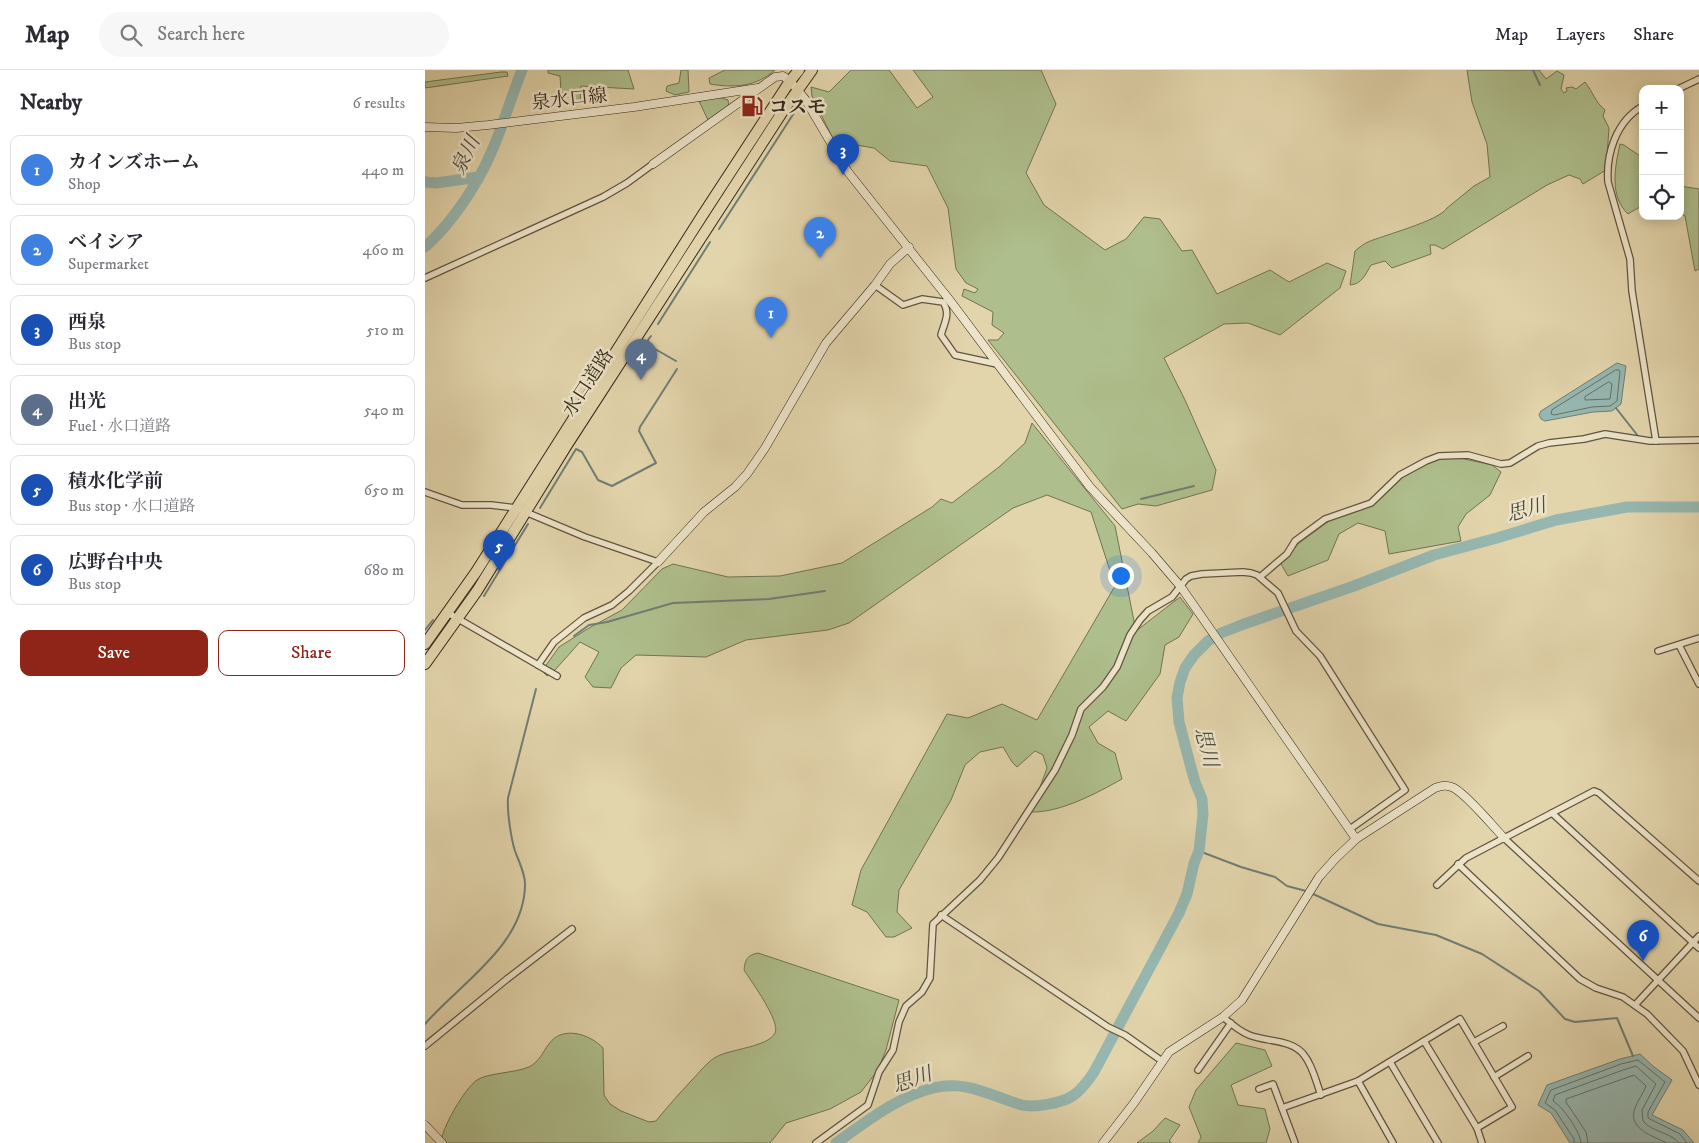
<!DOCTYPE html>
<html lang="en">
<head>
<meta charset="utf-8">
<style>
	body { margin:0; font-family:"IM FELL DW Pica","Noto Serif JP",serif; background:#f7f7f7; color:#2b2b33 }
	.controls { position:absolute; right:15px; top:15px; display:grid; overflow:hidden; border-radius:10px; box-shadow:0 2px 12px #0003 }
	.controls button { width:45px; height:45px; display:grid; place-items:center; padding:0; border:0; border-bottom:1px solid #e1e1e2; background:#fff; color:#2b2b33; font:25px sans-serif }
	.you { position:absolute; left:695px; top:505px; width:18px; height:18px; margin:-12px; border:4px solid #fff; border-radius:50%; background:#1a73e8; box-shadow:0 0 0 8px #1a73e833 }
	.badge { display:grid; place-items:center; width:32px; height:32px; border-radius:50%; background:#8f2418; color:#fff; font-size:16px; font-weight:700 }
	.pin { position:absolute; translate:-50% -41px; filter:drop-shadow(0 1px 2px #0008) }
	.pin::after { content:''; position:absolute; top:26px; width:18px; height:15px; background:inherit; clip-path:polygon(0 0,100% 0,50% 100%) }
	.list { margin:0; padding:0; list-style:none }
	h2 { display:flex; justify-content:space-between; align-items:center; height:65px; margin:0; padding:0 20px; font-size:21px }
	h2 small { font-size:16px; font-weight:400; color:#7c7c81 }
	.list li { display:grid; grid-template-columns:32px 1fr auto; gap:15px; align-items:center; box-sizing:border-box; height:70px; margin:0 10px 10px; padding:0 10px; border:1px solid #e1e1e2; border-radius:10px }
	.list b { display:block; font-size:19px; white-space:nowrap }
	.list p { margin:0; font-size:16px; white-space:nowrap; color:#7c7c81 }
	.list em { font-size:16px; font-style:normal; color:#7c7c81 }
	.actions { display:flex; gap:10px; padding:15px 20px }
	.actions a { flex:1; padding:11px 0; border:1px solid #8f2418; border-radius:10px; text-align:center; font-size:18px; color:#8f2418 }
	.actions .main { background:#8f2418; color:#fff }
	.icon { flex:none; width:28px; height:28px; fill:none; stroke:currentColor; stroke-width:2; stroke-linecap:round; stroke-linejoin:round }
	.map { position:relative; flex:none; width:1274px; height:1073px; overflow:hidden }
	header { display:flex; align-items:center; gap:30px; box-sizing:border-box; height:70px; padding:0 25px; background:#fff; border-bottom:1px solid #e1e1e2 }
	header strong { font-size:24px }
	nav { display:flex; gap:28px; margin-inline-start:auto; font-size:18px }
	.search { width:350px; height:45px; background:#f7f7f7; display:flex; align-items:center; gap:12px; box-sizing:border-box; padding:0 18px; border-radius:28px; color:#7c7c81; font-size:19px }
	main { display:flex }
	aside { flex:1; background:#fff }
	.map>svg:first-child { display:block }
	.green { fill:#aebe8c; stroke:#727453 }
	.water { fill:#96b7b0; stroke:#707e74 }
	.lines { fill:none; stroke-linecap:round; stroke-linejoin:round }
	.shore { stroke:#667065; stroke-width:1 }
	.stream { stroke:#707e74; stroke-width:2 }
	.river { stroke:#96b7b0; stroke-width:11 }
	.street-casing { stroke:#61543e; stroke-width:8 }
	.secondary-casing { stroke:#36291a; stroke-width:9 }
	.highway-casing { stroke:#36291a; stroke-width:12 }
	.street { stroke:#ece3c8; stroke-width:5.5 }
	.secondary { stroke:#ece3c8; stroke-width:8 }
	.highway { stroke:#e2d4ab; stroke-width:10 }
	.labels { text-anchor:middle; stroke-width:5; stroke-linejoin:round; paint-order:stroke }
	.street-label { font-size:19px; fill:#36291a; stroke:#ece3c8 }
	.poi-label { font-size:19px; font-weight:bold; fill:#36291a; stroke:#ece3c8; text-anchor:start }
	.water-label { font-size:20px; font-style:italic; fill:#4e4c40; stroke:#ece3c8 }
</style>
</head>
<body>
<header>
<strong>Map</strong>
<div class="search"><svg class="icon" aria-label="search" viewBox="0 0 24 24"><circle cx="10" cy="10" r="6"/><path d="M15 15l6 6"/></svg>Search here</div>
<nav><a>Map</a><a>Layers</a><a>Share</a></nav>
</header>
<main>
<aside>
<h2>Nearby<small>6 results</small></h2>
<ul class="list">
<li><span class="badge" style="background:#3f7fe0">1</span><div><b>カインズホーム</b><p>Shop</p></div><em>440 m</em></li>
<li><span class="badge" style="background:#3f7fe0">2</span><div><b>ベイシア</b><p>Supermarket</p></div><em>460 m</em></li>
<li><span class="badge" style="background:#1a4fb4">3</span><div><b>西泉</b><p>Bus stop</p></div><em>510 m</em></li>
<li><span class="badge" style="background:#5c6f8a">4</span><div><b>出光</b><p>Fuel · 水口道路</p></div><em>540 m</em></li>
<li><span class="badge" style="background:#1a4fb4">5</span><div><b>積水化学前</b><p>Bus stop · 水口道路</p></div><em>650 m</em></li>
<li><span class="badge" style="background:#1a4fb4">6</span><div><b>広野台中央</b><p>Bus stop</p></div><em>680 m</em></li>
</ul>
<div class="actions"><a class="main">Save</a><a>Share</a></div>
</aside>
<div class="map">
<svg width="1274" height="1073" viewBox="0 0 1274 1073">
	<rect width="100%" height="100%" fill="#e2d4ab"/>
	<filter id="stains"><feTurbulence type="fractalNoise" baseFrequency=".004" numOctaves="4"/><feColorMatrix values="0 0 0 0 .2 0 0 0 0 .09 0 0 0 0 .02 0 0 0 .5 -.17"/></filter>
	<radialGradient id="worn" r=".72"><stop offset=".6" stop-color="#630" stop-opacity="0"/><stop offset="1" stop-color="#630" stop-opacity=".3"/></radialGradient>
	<g class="green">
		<polygon points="123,0 203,0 209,19 156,16 155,34 149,35 149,26 136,22 135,6 123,3"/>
		<polygon points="256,0 263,0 264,22 250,25 241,21 242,16 254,13"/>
		<path d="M300,0H350C331,17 309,18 285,14L284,8Z"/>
		<polygon points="426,0 464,0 492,38 508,27 488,0 616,0 631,34 601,103 619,135 680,180 701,169 719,147 735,149 757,181 767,180 792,224 845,200 864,212 902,193 921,201 915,218 855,265 823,253 799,254 739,288 760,330 791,400 787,420 731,436 713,434 697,439 563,270 573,270 579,263 567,255 568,242 537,226 539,219 550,223 553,219 541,213 531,199 523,138 502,96 465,91 449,78 419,73 408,69 387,26 386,17 404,22"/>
		<path d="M1042,0H1114L1121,9L1132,1L1139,5L1136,19L1139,23L1142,21L1141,18L1147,17L1151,19L1160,12C1168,22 1170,32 1180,40L1178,46L1184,58L1181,100L1158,114L1155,109L1144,105L1122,115L1018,179L1010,175H1005L1006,184L967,198L960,191L946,195C940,205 937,214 925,215L930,181C934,178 938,174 943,172C959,165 1014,151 1022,138L1049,116L1065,107L1062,74L1047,32Z"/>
		<polygon points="76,2 82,2 83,6 0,18 0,12"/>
		<polygon points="293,27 303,30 304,37 283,50 274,31"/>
		<path d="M1195,74L1199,75L1218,88V135L1203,144C1184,126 1190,97 1195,74Z"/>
		<polygon points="1255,116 1274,119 1274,199 1270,201 1260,146 1255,143"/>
		<path d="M607,353L690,456L711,561L755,527L768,544L754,567L740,575L735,604L701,651L683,641L664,657L673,673L690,683L697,709C672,723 635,743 606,742L622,698L618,685L610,681L592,697L587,692L578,677L555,682L540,695L526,730L474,820L472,842L487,858L469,867H461L442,842L427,835L436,800L522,644L543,648L577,634L612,650L690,516L666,442L622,425L588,438L424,553L403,560L321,570L281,587L211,585L196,598L186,618L168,617L160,607L174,582L155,572L130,600L122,606L117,601L134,577L164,558L197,540L237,499L248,494L303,507L355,506L417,493L507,437L516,429L527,433L574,397L600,373Z"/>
		<polygon points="1035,388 1067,395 1076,402 1065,425 1041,444 1033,457 1036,471 964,484 960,461 933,453 914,464 903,490 863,506 856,494 874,473 904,451 952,430 979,406 1011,389"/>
		<path d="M333,883L474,930L461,980L453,1000L436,1022L405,1039L361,1053L345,1073H16C16,1059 40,1018 52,1010C62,1003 90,1003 104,997C115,991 117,983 124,974C137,955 165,964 178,978L179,1025L185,1034L196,1041L224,1052L231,1051C242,1037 254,1024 266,1011C274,1003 281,993 291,987C305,979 343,977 350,963C356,952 326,911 319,900C320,890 322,885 333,883Z"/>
		<polygon points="811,973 840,980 847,996 806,1015 813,1035 840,1039 845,1059 841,1073 773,1073 776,1067 764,1037 771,1020"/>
		<polygon points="740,1048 755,1055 744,1071 747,1073 712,1073 728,1061"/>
	</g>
	<g class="water">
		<polygon points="1192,293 1201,296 1196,334 1187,341 1168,342 1120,351 1116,349 1114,345 1116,341"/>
		<polygon points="1215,984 1229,997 1247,1010 1227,1045 1258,1060 1269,1073 1145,1073 1126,1043 1113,1035 1122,1015 1195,989"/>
	</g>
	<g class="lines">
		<g class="shore">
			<polygon points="1191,300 1194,300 1195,302 1192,331 1185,336 1167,337 1129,345 1126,344 1127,340"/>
			<polygon points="1184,312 1187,314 1185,329 1160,330 1160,327"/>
			<polyline points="1149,1073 1149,1069 1130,1040 1120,1033 1126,1020 1196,994 1213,990 1240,1012 1223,1042 1223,1048 1255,1064 1262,1073"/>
			<path d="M1156,1073C1155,1061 1138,1037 1128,1031L1130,1025L1198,1000L1211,996L1231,1014L1217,1040L1218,1051C1227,1062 1245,1062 1254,1073"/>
			<path d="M1163,1073L1161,1062L1141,1032V1029L1209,1005L1221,1016C1218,1024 1213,1030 1210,1038C1202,1059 1228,1066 1242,1073"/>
		</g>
		<g class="stream">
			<polyline points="1108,0 1115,15"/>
			<polyline points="294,159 369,43"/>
			<polyline points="233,254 285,172"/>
			<polyline points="226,266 223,270 223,275 251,291"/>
			<polyline points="1191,338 1213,366"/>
			<polyline points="716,429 769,416"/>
			<polyline points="115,438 151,379 157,382 173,410 187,416 231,393 214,361 215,357 252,299"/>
			<polyline points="59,526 103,454"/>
			<polyline points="0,560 8,550"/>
			<polyline points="149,566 164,555 182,552 248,533 344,529 400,521"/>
			<polyline points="774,781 816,797 850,807 862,816 881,821"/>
			<polyline points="886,823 953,854 1011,865 1057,884 1114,921 1140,949 1150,952 1192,948 1208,986"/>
			<path d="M0,954C35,913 100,875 100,814C100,803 94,792 90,781C86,768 82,742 83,728L111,619"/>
		</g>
		<g class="river">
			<polyline points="0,112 11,113 54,107"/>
			<path d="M0,177C21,158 40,132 54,107C73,74 83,35 97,0"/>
			<path d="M411,1073C441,1052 472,1027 508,1018C544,1010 565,1026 597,1035C610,1038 638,1033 649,1025C657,1019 663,1011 669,1002L754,843L762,824L769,793L774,781L778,744L777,729L770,712L765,694L754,652L752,628L755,612L760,598L769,585L783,571L796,563L819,554L929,516L1009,485L1072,468L1131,450L1202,437H1274"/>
		</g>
		<g class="street-casing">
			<g id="street">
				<polyline points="1253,19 1274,9"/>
				<path d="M1218,36C1191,51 1181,84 1183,112L1205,189L1207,221L1231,371"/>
				<polyline points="0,208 178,127 202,113 228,94"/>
				<path d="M450,215L478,235L497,229L518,232C526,244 519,253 516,265L530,285L572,294"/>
				<polyline points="0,422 37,435 66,435 91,438 160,467 233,492 204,521 187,535 159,548 129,572 113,595"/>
				<polyline points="835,507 862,484 870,471 900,449 946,433 975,405 1001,391 1014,386 1043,385 1076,394 1085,393 1113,376 1124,373 1159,369 1180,364 1225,371 1274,370"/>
				<polyline points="23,543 132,606"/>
				<polyline points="1254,575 1274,614"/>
				<polyline points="1233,581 1274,568"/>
				<polyline points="1127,743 1274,878"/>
				<polyline points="1079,768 1274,948"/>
				<polyline points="1033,794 1155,909 1171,918 1198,927 1222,944 1258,981 1274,1015"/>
				<polyline points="1012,815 1041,788 1169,721 1174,723 1274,811"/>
				<polyline points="516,845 683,957 700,965 737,991"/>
				<polyline points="1210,935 1274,866"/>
				<path d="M798,947C806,954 814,961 824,965C841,972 867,969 879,985C888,996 891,1012 896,1025"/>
				<polyline points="999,971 1052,1058 1057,1073"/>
				<polyline points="1049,972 1078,956"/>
				<polyline points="0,976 82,909 147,859"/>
				<polyline points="965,992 1013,1073"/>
				<polyline points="773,1000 806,953"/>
				<polyline points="1069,1007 1103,986"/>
				<polyline points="933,1011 968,1073"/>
				<polyline points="834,1019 848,1014 870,1073"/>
				<polyline points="857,1038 933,1011 1035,949 1087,1037 1052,1058"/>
				<polyline points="391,1073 443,1035 454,1002 468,980 474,952 481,936 497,922 505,908 508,854 555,810 573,788 630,700 647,665 656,639 678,617 692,597 705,565 715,550 723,541 747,527 761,509 766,506 777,504 818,502 826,503 832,505 853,523 871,561 895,586 980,720 925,759"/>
			</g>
		</g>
		<g class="secondary-casing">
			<g id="secondary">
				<polyline points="0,57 31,58 63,55 209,37 333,18"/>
				<polyline points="228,94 350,7 358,6 365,11 380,29 423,102 523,228 665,417 727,483 756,517 931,769"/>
				<polyline points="233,492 279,442 310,417 322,404 340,378 401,273 450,215 465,194 484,177"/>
				<polyline points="0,1055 17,1073"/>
				<path d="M678,1073L709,1033L744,982L798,947L817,930L894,807L910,789L931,769L1010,718C1016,716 1022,714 1029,718C1043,726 1067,755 1079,768"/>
			</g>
		</g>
		<g class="highway-casing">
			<g id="highway">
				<polyline points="0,574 51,502 277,146 365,11 374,0"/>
				<polyline points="0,594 52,521 142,375 360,38 387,0"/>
			</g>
		</g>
		<use href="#street" class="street"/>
		<use href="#secondary" class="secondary"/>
		<use href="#highway" class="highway"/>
	</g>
	<defs>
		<g id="fuel-bare" transform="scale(1.725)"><path d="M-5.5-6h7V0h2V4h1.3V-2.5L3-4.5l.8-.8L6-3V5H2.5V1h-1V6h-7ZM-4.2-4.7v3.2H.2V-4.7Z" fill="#8f2418" stroke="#ece3c8" stroke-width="2.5" paint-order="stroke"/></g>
	</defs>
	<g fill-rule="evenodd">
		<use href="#fuel-bare" x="327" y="36"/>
	</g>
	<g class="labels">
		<g class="street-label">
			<text transform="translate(144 28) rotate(-6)" y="7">泉水口線</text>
			<text transform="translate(162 312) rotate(-57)" y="7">水口道路</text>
		</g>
		<g class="poi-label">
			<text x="344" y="43">コスモ</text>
		</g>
		<g class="water-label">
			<text transform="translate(40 85) rotate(-64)" y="7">泉川</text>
			<text transform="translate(1101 439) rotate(-15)" y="7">思川</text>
			<text transform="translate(782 677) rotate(76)" y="7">思川</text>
			<text transform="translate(487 1009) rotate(-19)" y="7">思川</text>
		</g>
	</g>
	<rect width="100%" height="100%" filter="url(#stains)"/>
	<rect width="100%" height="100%" fill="url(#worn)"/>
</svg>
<div class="controls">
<button>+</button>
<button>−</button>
<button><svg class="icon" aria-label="locate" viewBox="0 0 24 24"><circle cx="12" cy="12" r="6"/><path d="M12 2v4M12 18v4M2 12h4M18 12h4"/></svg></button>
</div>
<div class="you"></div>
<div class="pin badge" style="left:346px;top:268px;background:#3f7fe0">1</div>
<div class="pin badge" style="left:395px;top:188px;background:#3f7fe0">2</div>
<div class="pin badge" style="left:418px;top:105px;background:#1a4fb4">3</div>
<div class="pin badge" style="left:216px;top:310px;background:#5c6f8a">4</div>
<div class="pin badge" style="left:74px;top:501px;background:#1a4fb4">5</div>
<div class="pin badge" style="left:1218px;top:891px;background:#1a4fb4">6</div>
</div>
</main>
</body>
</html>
